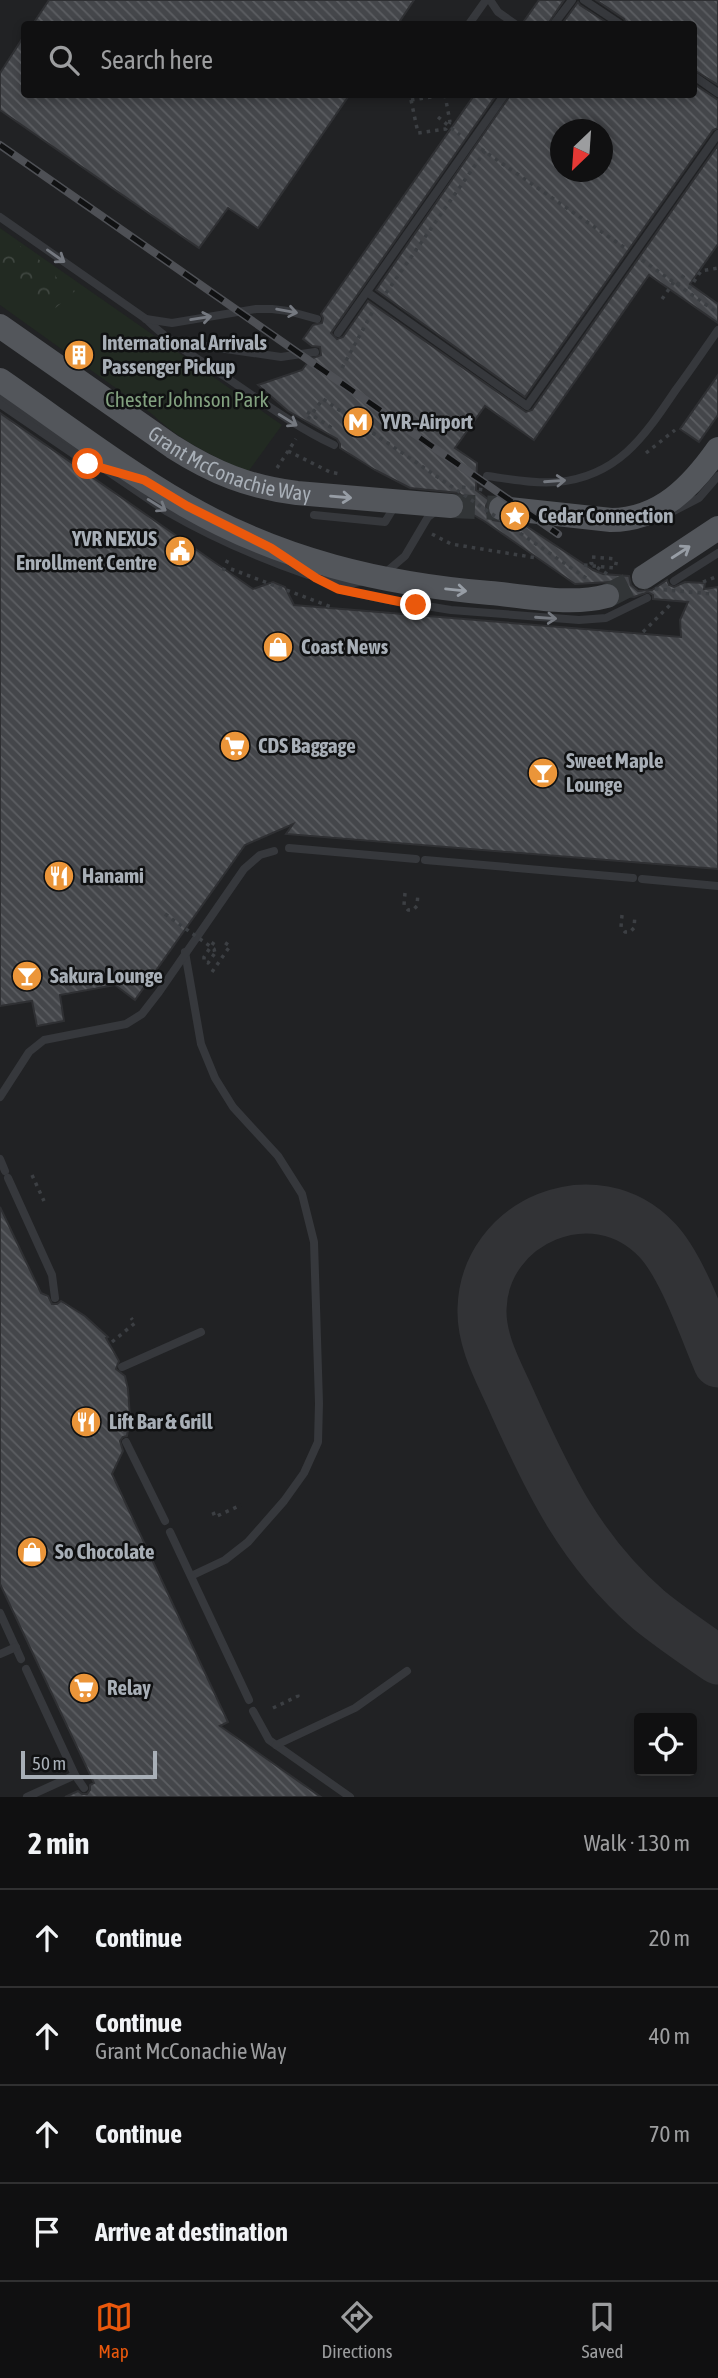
<!DOCTYPE html>
<html lang="en">
<head>
<meta charset="utf-8">
<style>
	body { margin:0; font-family:"Asap Condensed",sans-serif; background:#1e1e1f; color:#f1f3f6 }
	.controls { position:absolute; right:21px; bottom:21px; display:grid; overflow:hidden; border-radius:7px; box-shadow:0 4px 10px #0003 }
	.controls button { width:63px; height:63px; display:grid; place-items:center; padding:0; border:0; border-bottom:2px solid #303031; background:#101011; color:#f1f3f6; font:35px sans-serif }
	.compass { position:absolute; left:550px; top:119px; width:63px; height:63px; border-radius:50%; background:#101011; box-shadow:0 4px 10px #0003; rotate:205deg }
	.scale { position:absolute; left:21px; bottom:18px; width:136px; box-sizing:border-box; padding-left:7px; border:4px solid #a8afb7; border-top:0; font-size:19px; line-height:24px; white-space:nowrap; color:#a8afb7; -webkit-text-stroke:5px #101112; paint-order:stroke }
	.stop { position:absolute; width:21px; height:21px; margin:-16px; border:5px solid #ea580c; border-radius:50%; background:#fff }
	.stop.end { background:#ea580c; border-color:#fff; box-shadow:0 2px 7px #0008 }
	.list { margin:0; padding:0; list-style:none }
	h2 { display:flex; justify-content:space-between; align-items:center; height:91px; margin:0; padding:0 28px; font-size:30px }
	h2 small { font-size:23px; font-weight:400; color:#9c9d9f }
	.list li { display:grid; grid-template-columns:46px 1fr auto; gap:21px; align-items:center; box-sizing:border-box; height:98px; padding:0 28px; border-top:2px solid #303031 }
	.list b { display:block; font-size:26px; white-space:nowrap }
	.list p { margin:0; font-size:23px; white-space:nowrap; color:#9c9d9f }
	.list em { font-size:23px; font-style:normal; color:#9c9d9f }
	.icon { flex:none; width:38px; height:38px; fill:none; stroke:currentColor; stroke-width:2; stroke-linecap:round; stroke-linejoin:round }
	.map { position:relative; flex:none; width:718px; height:1797px; overflow:hidden }
	.search { position:absolute; background:#101011; box-shadow:0 4px 10px #0003; left:21px; right:21px; top:21px; height:77px; display:flex; align-items:center; gap:18px; box-sizing:border-box; padding:0 24px; border-radius:7px; color:#9c9d9f; font-size:26px }
	.sheet { height:483px; background:#101011 }
	nav { display:flex; justify-content:space-around; align-items:center; box-sizing:border-box; height:98px; border-top:2px solid #303031; background:#101011; font-size:19px; color:#9c9d9f }
	nav a { display:grid; justify-items:center; gap:4px }
	nav .on { color:#ea580c }
	.map>svg:first-child { display:block }
	.built { fill:#212224; fill-rule:evenodd }
	.green { fill:#222a22 }
	.forest { fill:url(#forest-crowns) }
	.lines { fill:none; stroke-linecap:round; stroke-linejoin:round }
	.taxiway { stroke:#323336; stroke-width:49 }
	.building { fill:url(#building-back-hatch); stroke:#2f3033; stroke-width:2; fill-rule:evenodd }
	.primary-tunnel { stroke:#323537; stroke-width:24; stroke-dasharray:24 12; stroke-linecap:butt }
	.path { stroke:#3c3f43; stroke-width:3.5; stroke-dasharray:3.5 5; stroke-linecap:butt }
	.lane { stroke:#36383c; stroke-width:8 }
	.primary { stroke:#53565b; stroke-width:24 }
	.rail-casing { stroke:#4e5055; stroke-width:8 }
	.rail { stroke:#101112; stroke-width:5; stroke-dasharray:16; stroke-linecap:butt }
	.path-bridge { stroke:#3c3f43; stroke-width:3.5; stroke-dasharray:3.5 5; stroke-linecap:butt }
	.lane-bridge { stroke:#36383c; stroke-width:8 }
	.primary-bridge { stroke:#53565b; stroke-width:24 }
	.oneway { stroke:#757980 }
	.oneway2 { stroke:#979da5 }
	.route { stroke:#ea580c; stroke-width:9 }
	.labels { text-anchor:middle; stroke-width:5; stroke-linejoin:round; paint-order:stroke }
	.poi-label { font-size:21px; font-weight:bold; fill:#a8afb7; stroke:#101112; text-anchor:start }
	.park-label { font-size:21px; fill:#82a17f; stroke:#101112 }
	.street-label { font-size:21px; fill:#a8afb7; stroke:#101112 }
</style>
</head>
<body>
<div class="map">
<svg width="718" height="1797" viewBox="0 0 718 1797">
	<defs>
		<pattern id="forest-crowns" width="20" height="18" patternUnits="userSpaceOnUse" patternTransform="scale(1.75)"><rect width="20" height="18" fill="#222a22"/><path d="M2 6a3 3 0 1 1 6 0M12 15a3 3 0 1 1 6 0" fill="none" stroke="#3f4640"/></pattern>
		<pattern id="building-back-hatch" width="6" height="6" patternUnits="userSpaceOnUse" patternTransform="scale(1.75)"><rect width="6" height="6" fill="#44464a"/><path d="M-1 5l2 2M0 0l6 6M5-1l2 2" fill="none" stroke="#5c5e62"/></pattern>
	</defs>
	<rect width="100%" height="100%" fill="#151617"/>
	<path class="built" d="M0,0H718V1797H0ZM24,24H694V94H24ZM560,130H602V172H560ZM639,1718H692V1771H639Z"/>
	<path class="green" d="M0,228L282,425L248,472C213,456 180,441 152,414L0,305Z"/>
	<polygon class="forest" points="0,232 55,271 56,277 75,291 52,311 6,284 0,286"/>
	<g class="lines">
		<path class="taxiway" d="M718,1363C703,1328 682,1266 657,1240C595,1174 484,1221 482,1309C481,1343 500,1374 513,1404C549,1484 581,1551 649,1610C671,1628 695,1644 718,1660"/>
	</g>
	<g class="building">
		<polygon points="49,0 414,0 398,24 33,24"/>
		<polygon points="539,0 564,0 548,24 522,24"/>
		<polygon points="596,0 718,0 718,85 694,70 694,24 626,24 624,19"/>
		<polygon points="578,2 580,5 609,24 562,24"/>
		<polygon points="24,36 24,94 350,94 258,228 228,208 199,248 0,110 0,73"/>
		<path d="M694,84L718,100V128L713,130L525,397L376,290L511,94H694ZM561,130H603V172H561Z"/>
		<polygon points="475,94 497,94 331,333 337,339 343,337 368,301 526,412 532,410 718,145 718,244 690,284 718,304 718,323 649,275 534,440 485,406 455,448 477,463 476,490 489,500 486,506 487,513 493,520 526,526 593,570 603,574 629,576 631,585 638,591 652,590 667,580 669,585 674,587 685,582 705,583 704,589 718,587 718,869 286,834 293,824 245,845 135,1000 115,985 60,995 64,1021 37,1026 32,1001 0,1006 0,413 253,589 273,582 285,587 294,605 681,637 680,620 688,602 653,599 653,595 648,592 634,597 621,596 619,587 611,582 575,584 484,521 465,510 465,500 459,493 410,488 375,470 340,448 340,444 337,439 288,411 258,385 302,370 310,359 321,355 320,347 312,346 303,339 313,325 322,323 323,318 321,314"/>
		<polygon points="718,375 718,415 699,442 680,429"/>
		<polygon points="0,1207 41,1293 48,1296 52,1304 57,1304 61,1301 85,1316 108,1337 106,1338 119,1361 116,1369 125,1376 128,1389 130,1417 127,1436 123,1437 120,1441 123,1451 112,1474 228,1722 220,1726 321,1797 65,1797 78,1791 82,1794 87,1794 90,1790 90,1785 94,1783 0,1584"/>
	</g>
	<g class="lines">
		<g class="primary-tunnel">
			<polyline points="451,506 501,508"/>
			<polyline points="607,596 644,577"/>
		</g>
		<g class="path">
			<polyline points="411,100 445,95 450,122"/>
			<polyline points="438,117 460,135"/>
			<polyline points="481,149 625,248"/>
			<polyline points="642,260 718,313"/>
			<polyline points="677,285 686,272"/>
			<polyline points="689,289 701,271 718,268"/>
			<polyline points="386,293 485,151"/>
			<polyline points="662,299 674,282"/>
			<polyline points="342,368 373,311"/>
			<polyline points="307,412 332,428"/>
			<polyline points="288,451 330,472 340,474"/>
			<polyline points="646,453 675,430"/>
			<polyline points="277,468 296,439"/>
			<polyline points="462,487 485,490"/>
			<polyline points="432,534 451,544 537,558"/>
			<polyline points="584,565 615,568 617,559"/>
			<polyline points="231,569 334,608"/>
			<polyline points="223,571 229,557"/>
			<polyline points="703,582 718,576"/>
			<polyline points="643,632 673,602"/>
			<polyline points="405,893 404,905 408,910 413,910 417,906 418,893"/>
			<polyline points="622,915 621,927 625,932 630,932 634,928 635,915"/>
			<polyline points="214,942 204,957 204,961 208,963 215,953"/>
			<polyline points="212,972 230,946 224,942"/>
			<polyline points="32,1175 44,1201"/>
			<polyline points="112,1342 135,1323 131,1318"/>
			<polyline points="213,1512 215,1517 241,1505"/>
			<polyline points="273,1708 298,1696 296,1691"/>
		</g>
		<g class="lane">
			<polyline points="490,0 498,12 515,24"/>
			<polyline points="584,0 620,24"/>
			<polyline points="469,24 486,0"/>
			<polyline points="554,24 572,0"/>
			<polyline points="694,76 718,93"/>
			<path d="M0,217L146,319C169,342 197,358 224,376C260,400 294,426 334,445"/>
			<polyline points="367,292 527,406 718,134"/>
			<polyline points="146,319 172,323 256,309 272,309 288,311 317,319"/>
			<polyline points="338,333 505,94"/>
			<polyline points="171,341 281,357 315,352"/>
			<path d="M0,398L166,511C211,537 259,558 308,575"/>
			<path d="M487,476C510,479 534,484 557,482C617,477 644,437 675,391C690,371 704,350 718,330"/>
			<polyline points="668,514 699,498 718,476"/>
			<polyline points="314,515 385,522 396,504"/>
			<polyline points="385,573 405,556 428,517 436,511"/>
			<polyline points="324,580 350,584 363,581"/>
			<polyline points="674,581 718,553"/>
			<polyline points="289,848 416,859"/>
			<polyline points="425,860 633,878"/>
			<polyline points="642,879 718,886"/>
			<polyline points="185,952 201,1044 215,1078 233,1107 278,1156 302,1194 314,1242 319,1403 318,1442 304,1473 284,1501 248,1542 225,1560 191,1576"/>
			<polyline points="0,1097 29,1052 44,1040 126,1024 142,1014 159,992 244,869 260,855 274,851"/>
			<polyline points="0,1159 5,1171"/>
			<polyline points="8,1178 52,1275 55,1298"/>
			<polyline points="122,1367 201,1332"/>
			<polyline points="126,1442 165,1521"/>
			<polyline points="170,1532 249,1700"/>
			<polyline points="0,1613 21,1659"/>
			<polyline points="0,1654 16,1647"/>
			<polyline points="26,1669 75,1775 84,1788"/>
			<polyline points="253,1711 269,1740 350,1797"/>
			<polyline points="276,1745 355,1708 407,1671"/>
			<polyline points="27,1797 75,1775"/>
		</g>
		<g class="primary">
			<path id="s1" d="M0,326L173,447C214,473 249,487 297,493L451,506"/>
			<path d="M501,508L611,520C660,520 692,486 718,449"/>
			<polyline points="644,577 718,528"/>
		</g>
		<g class="rail-casing">
			<polyline id="rail" points="0,145 558,534"/>
		</g>
		<use href="#rail" class="rail"/>
		<g class="path-bridge">
			<polyline points="411,100 418,133 446,129 450,122"/>
			<polyline points="308,419 323,399 586,578"/>
			<polyline points="607,574 591,563 592,557 617,559"/>
			<polyline points="655,589 713,594"/>
			<polyline points="165,914 214,949 215,953"/>
		</g>
		<g class="lane-bridge">
			<polyline points="0,404 88,464 114,471"/>
			<polyline points="297,566 316,578 338,589 383,599 451,610 579,620 606,618 647,598"/>
		</g>
		<path class="primary-bridge" d="M0,380C61,422 121,468 185,505C281,560 382,584 490,593C527,596 570,606 607,596"/>
	</g>
	<defs><path id="oneway-shaft" d="M-6 0H5M1.5-3L5.5 0L1.5 3" fill="none" stroke-width="1.6" stroke-linecap="round" stroke-linejoin="round" transform="scale(1.75)"/></defs>
	<g class="oneway">
		<use href="#oneway-shaft" transform="translate(56 256) rotate(35)"/>
		<use href="#oneway-shaft" transform="translate(287 311) rotate(10)"/>
		<use href="#oneway-shaft" transform="translate(201 318) rotate(-9)"/>
		<use href="#oneway-shaft" transform="translate(288 420) rotate(32)"/>
		<use href="#oneway-shaft" transform="translate(555 481) rotate(-4)"/>
		<use href="#oneway-shaft" transform="translate(157 505) rotate(32)"/>
		<use href="#oneway-shaft" transform="translate(546 618) rotate(4)"/>
	</g>
	<g class="oneway2">
		<use href="#oneway-shaft" transform="translate(341 497) rotate(5)"/>
		<use href="#oneway-shaft" transform="translate(681 552) rotate(-33)"/>
		<use href="#oneway-shaft" transform="translate(456 590) rotate(6)"/>
	</g>
	<g class="lines">
		<polyline class="route" points="88,464 144,480 187,506 271,548 316,578 338,589 416,605"/>
	</g>
	<defs>
		<g id="building-disc" transform="scale(1.575)"><circle r="9.5" fill="#eb9539" stroke="#101112"/><path d="M-4-6H4V6H1V3H-1V6H-4ZM-2.5-4.3h1.7v1.8h-1.7ZM.8-4.3h1.7v1.8H.8ZM-2.5-1h1.7V.8h-1.7ZM.8-1h1.7V.8H.8Z" fill="#fff"/></g>
		<g id="metro-disc" transform="scale(1.575)"><circle r="9.5" fill="#eb9539" stroke="#101112"/><path d="M-5.5 5V-5H-3L0 0L3-5H5.5V5H3V-.5L0 4L-3-.5V5Z" fill="#fff"/></g>
		<g id="sight-disc" transform="scale(1.575)"><circle r="9.5" fill="#eb9539" stroke="#101112"/><path d="M0-6L1.8-2.2L6-1.7L2.9 1.2L3.7 5.4L0 3.3L-3.7 5.4L-2.9 1.2L-6-1.7L-1.8-2.2Z" fill="#fff"/></g>
		<g id="civic-disc" transform="scale(1.575)"><circle r="9.5" fill="#eb9539" stroke="#101112"/><path d="M-.6-6.5H3V-4.5H.6V-3L4-1V1h2V6H-6V1h2V-1L-.6-3ZM-1.2 2.5V6h2.4V2.5Z" fill="#fff"/></g>
		<g id="shop-disc" transform="scale(1.575)"><circle r="9.5" fill="#eb9539" stroke="#101112"/><path d="M-5-2.5h2.3a2.7 3.5 0 0 1 5.4 0H5L5.5 6h-11ZM-1.5-2.5h3a1.5 2.3 0 0 0-3 0Z" fill="#fff"/></g>
		<g id="supermarket-disc" transform="scale(1.575)"><circle r="9.5" fill="#eb9539" stroke="#101112"/><path d="M-6-5.5h2.5l.6 2H6L4.5 2H-2.5L-4.4-4H-6ZM-1.5 3.2a1.3 1.3 0 1 0 .1 0ZM3 3.2a1.3 1.3 0 1 0 .1 0Z" fill="#fff"/></g>
		<g id="bar-disc" transform="scale(1.575)"><circle r="9.5" fill="#eb9539" stroke="#101112"/><path d="M-6-5H6L.8 .8V4.5H3.5V6h-7V4.5H-.8V.8Z" fill="#fff"/></g>
		<g id="restaurant-disc" transform="scale(1.575)"><circle r="9.5" fill="#eb9539" stroke="#101112"/><path d="M-5-6h1v4h1v-4h1v4h1v-4h1v5L-1.5 .5V6h-2V.5L-5-1ZM5-6V6H3V1.5H1.5Q1.5-4 5-6Z" fill="#fff"/></g>
	</defs>
	<g fill-rule="evenodd">
		<use href="#building-disc" x="79" y="355"/>
		<use href="#metro-disc" x="358" y="422"/>
		<use href="#sight-disc" x="515" y="516"/>
		<use href="#civic-disc" x="180" y="551"/>
		<use href="#shop-disc" x="278" y="647"/>
		<use href="#supermarket-disc" x="235" y="746"/>
		<use href="#bar-disc" x="543" y="773"/>
		<use href="#restaurant-disc" x="59" y="876"/>
		<use href="#bar-disc" x="27" y="976"/>
		<use href="#restaurant-disc" x="86" y="1422"/>
		<use href="#shop-disc" x="32" y="1552"/>
		<use href="#supermarket-disc" x="84" y="1688"/>
	</g>
	<g class="labels">
		<g class="poi-label">
			<text x="102" y="350">International Arrivals<tspan x="102" dy="24">Passenger Pickup</tspan></text>
			<text x="381" y="429">YVR–Airport</text>
			<text x="538" y="523">Cedar Connection</text>
			<text x="157" y="546" text-anchor="end">YVR NEXUS<tspan x="157" dy="24">Enrollment Centre</tspan></text>
			<text x="301" y="654">Coast News</text>
			<text x="258" y="753">CDS Baggage</text>
			<text x="566" y="768">Sweet Maple<tspan x="566" dy="24">Lounge</tspan></text>
			<text x="82" y="883">Hanami</text>
			<text x="50" y="983">Sakura Lounge</text>
			<text x="109" y="1429">Lift Bar &amp; Grill</text>
			<text x="55" y="1559">So Chocolate</text>
			<text x="107" y="1695">Relay</text>
		</g>
		<g class="park-label">
			<text x="187" y="407">Chester Johnson Park</text>
		</g>
		<g class="street-label">
			<text dy="7" stroke="none"><textPath href="#s1" startOffset="271">Grant McConachie Way</textPath></text>
		</g>
	</g>
</svg>
<div class="controls">
<button><svg class="icon" aria-label="locate" viewBox="0 0 24 24"><circle cx="12" cy="12" r="6"/><path d="M12 2v4M12 18v4M2 12h4M18 12h4"/></svg></button>
</div>
<svg class="compass" viewBox="-18 -18 36 36"><path d="M0-13l5 13h-10z" fill="#e53935"/><path d="M0 13l5-13h-10z" fill="#9c9d9f"/></svg>
<div class="scale">50 m</div>
<div class="stop" style="left:88px;top:464px"></div>
<div class="stop end" style="left:416px;top:605px"></div>
<div class="search"><svg class="icon" aria-label="search" viewBox="0 0 24 24"><circle cx="10" cy="10" r="6"/><path d="M15 15l6 6"/></svg>Search here</div>
</div>
<section class="sheet">
<h2>2 min<small>Walk · 130 m</small></h2>
<ul class="list">
<li><svg class="icon" aria-label="ahead" viewBox="0 0 24 24"><path d="M12 20V5M6 11l6-6 6 6"/></svg><div><b>Continue</b></div><em>20 m</em></li>
<li><svg class="icon" aria-label="ahead" viewBox="0 0 24 24"><path d="M12 20V5M6 11l6-6 6 6"/></svg><div><b>Continue</b><p>Grant McConachie Way</p></div><em>40 m</em></li>
<li><svg class="icon" aria-label="ahead" viewBox="0 0 24 24"><path d="M12 20V5M6 11l6-6 6 6"/></svg><div><b>Continue</b></div><em>70 m</em></li>
<li><svg class="icon" aria-label="arrive" viewBox="0 0 24 24"><path d="M6 21V4h12l-3 4 3 4H6"/></svg><div><b>Arrive at destination</b></div></li>
</ul>
</section>
<nav>
<a class="on"><svg class="icon" aria-label="map" viewBox="0 0 24 24"><path d="M3 6l6-2 6 2 6-2v14l-6 2-6-2-6 2zM9 4v14M15 6v14"/></svg>Map</a>
<a><svg class="icon" aria-label="directions" viewBox="0 0 24 24"><path d="M12 3l9 9-9 9-9-9zM9 14v-3h6M13 9l2 2-2 2"/></svg>Directions</a>
<a><svg class="icon" aria-label="saved" viewBox="0 0 24 24"><path d="M7 4h10v16l-5-4-5 4z"/></svg>Saved</a>
</nav>
</body>
</html>
